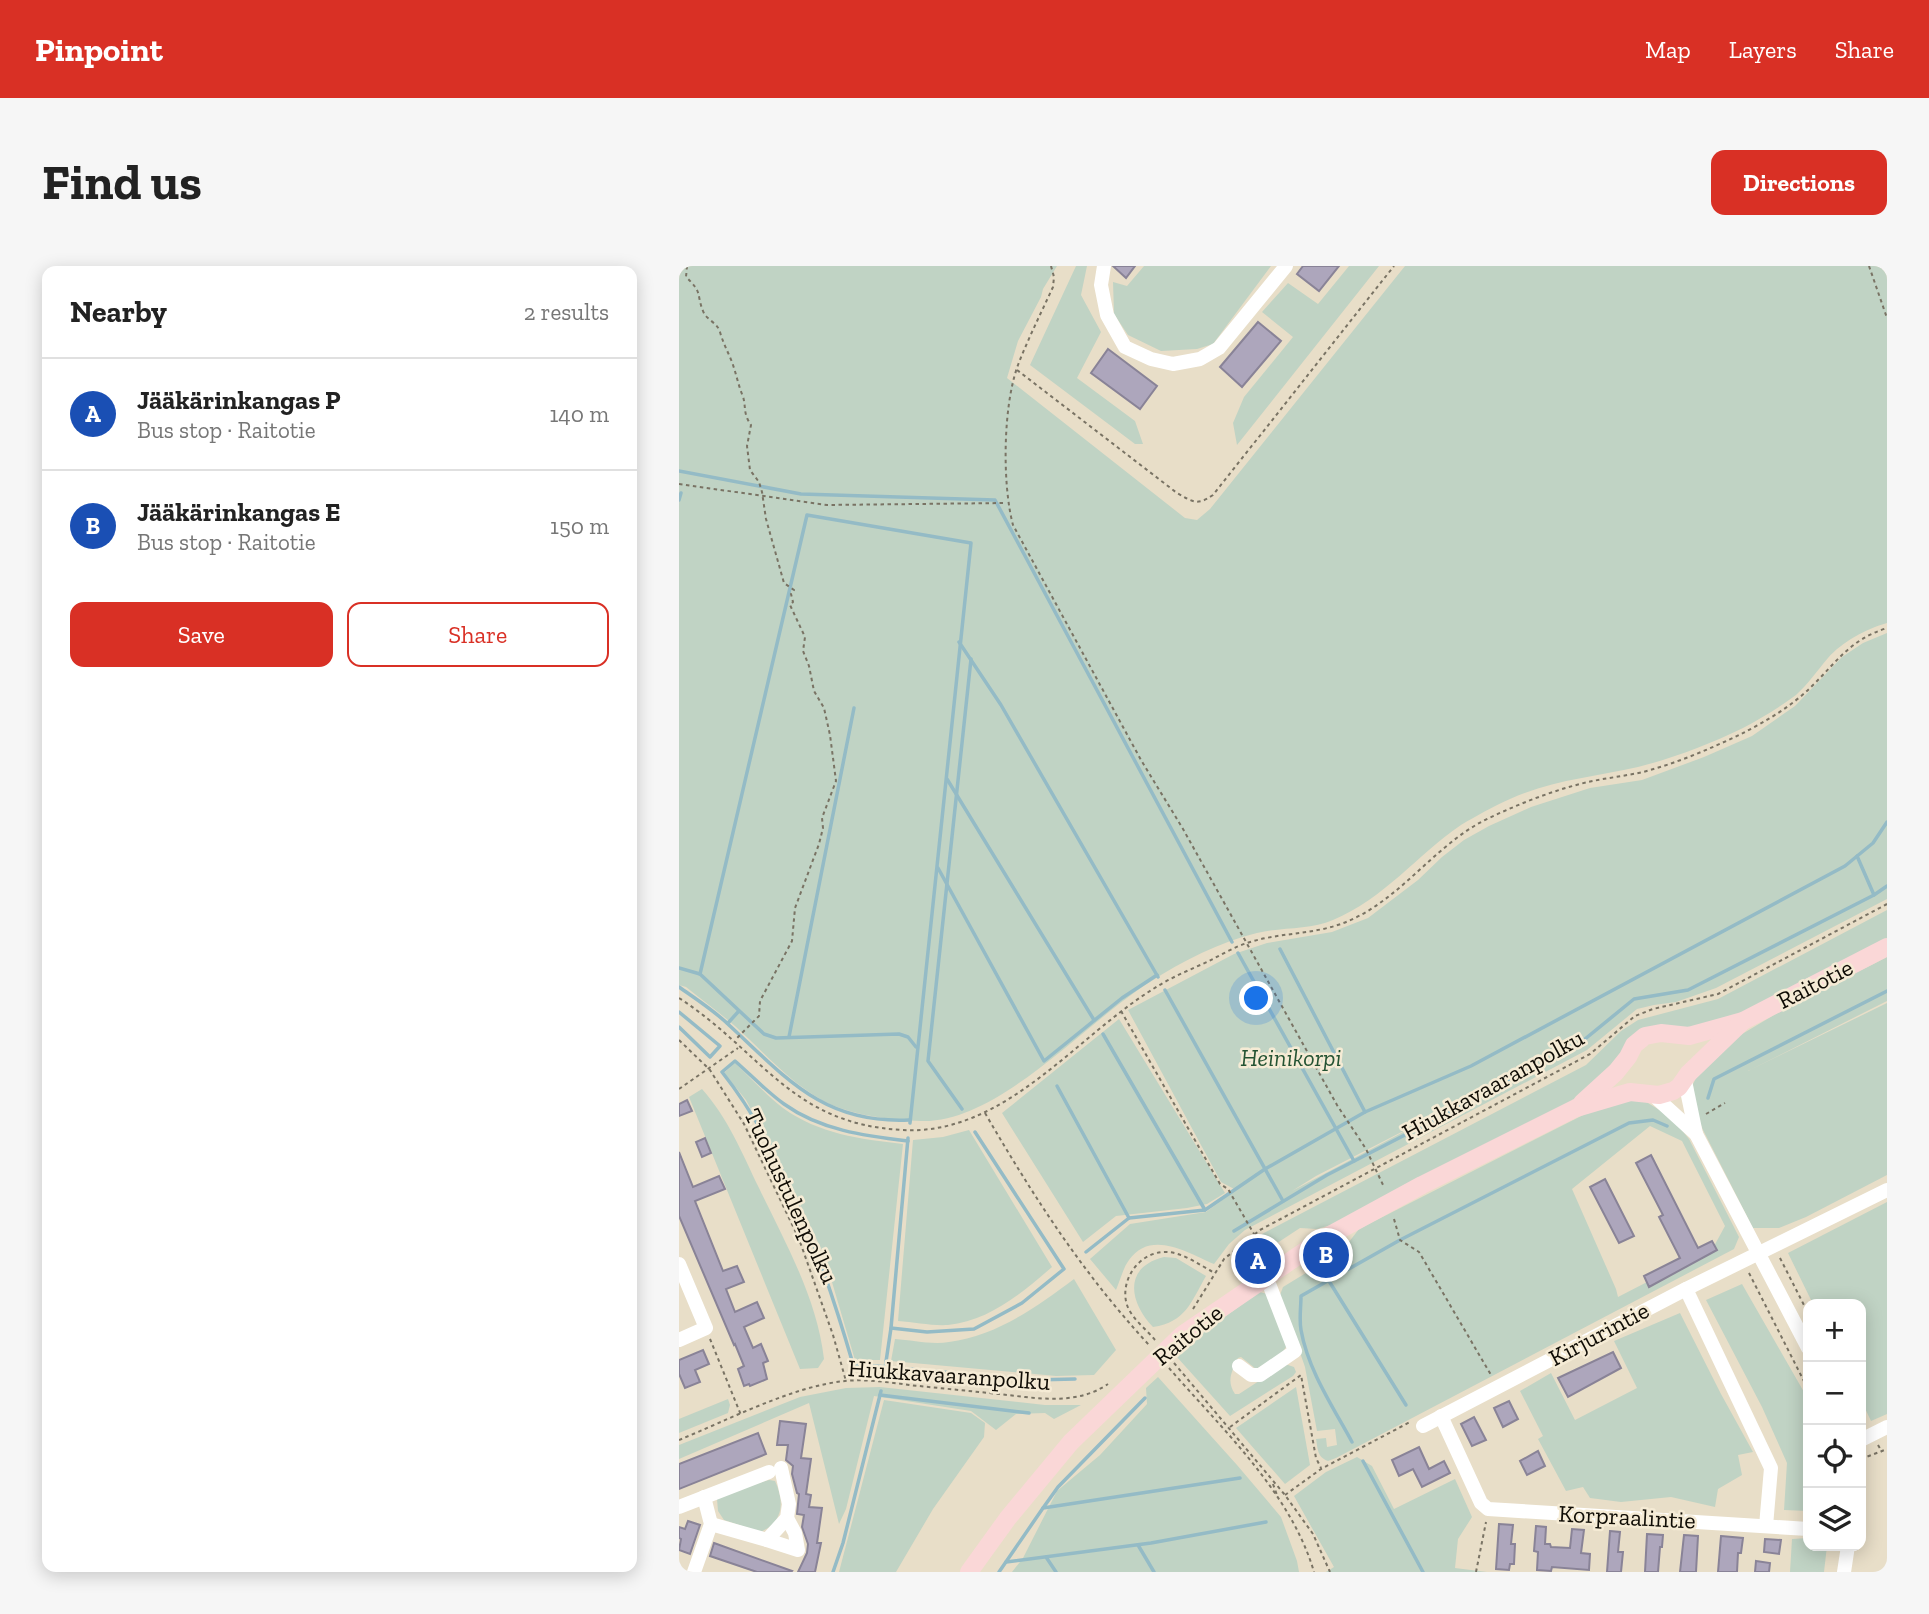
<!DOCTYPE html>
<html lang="en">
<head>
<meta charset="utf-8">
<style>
	body { margin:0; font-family:"Zilla Slab",serif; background:#f6f6f6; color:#222 }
	.controls { position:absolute; right:21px; bottom:21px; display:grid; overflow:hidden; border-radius:14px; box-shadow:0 4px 18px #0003 }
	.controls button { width:63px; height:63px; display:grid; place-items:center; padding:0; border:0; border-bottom:2px solid #e0e0e0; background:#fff; color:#222; font:35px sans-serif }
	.you { position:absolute; left:578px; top:733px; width:24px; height:24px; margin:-18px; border:5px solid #fff; border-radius:50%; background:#1a73e8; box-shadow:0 0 0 10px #1a73e833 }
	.badge { display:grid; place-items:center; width:46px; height:46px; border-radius:50%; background:#d93025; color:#fff; font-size:23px; font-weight:700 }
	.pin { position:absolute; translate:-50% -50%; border:4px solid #fff; box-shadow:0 2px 7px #0006 }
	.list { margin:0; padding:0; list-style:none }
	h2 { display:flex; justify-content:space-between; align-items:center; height:91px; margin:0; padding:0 28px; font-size:30px }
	h2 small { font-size:23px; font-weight:400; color:#767676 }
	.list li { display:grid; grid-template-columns:46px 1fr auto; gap:21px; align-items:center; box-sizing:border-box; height:112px; padding:0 28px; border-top:2px solid #e0e0e0 }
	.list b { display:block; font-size:26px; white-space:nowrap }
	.list p { margin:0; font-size:23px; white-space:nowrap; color:#767676 }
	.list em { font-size:23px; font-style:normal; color:#767676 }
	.actions { display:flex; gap:14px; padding:21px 28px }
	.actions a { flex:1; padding:16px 0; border:2px solid #d93025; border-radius:14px; text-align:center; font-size:24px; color:#d93025 }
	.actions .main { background:#d93025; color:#fff }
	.icon { flex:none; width:38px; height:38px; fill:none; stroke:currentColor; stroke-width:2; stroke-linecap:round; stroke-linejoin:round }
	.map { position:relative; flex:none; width:1208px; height:1306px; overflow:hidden; border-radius:14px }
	header { display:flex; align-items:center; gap:42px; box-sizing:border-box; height:98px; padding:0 35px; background:#d93025; color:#fff }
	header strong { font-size:33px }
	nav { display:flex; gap:38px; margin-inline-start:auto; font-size:24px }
	.intro { display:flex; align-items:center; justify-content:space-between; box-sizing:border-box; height:168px; padding:0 42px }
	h1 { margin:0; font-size:49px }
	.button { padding:18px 32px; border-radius:14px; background:#d93025; color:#fff; font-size:24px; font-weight:700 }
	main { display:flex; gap:42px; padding:0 42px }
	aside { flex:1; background:#fff; border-radius:14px; box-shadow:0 4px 18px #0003 }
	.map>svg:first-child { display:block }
	.green { fill:#c0d3c4; fill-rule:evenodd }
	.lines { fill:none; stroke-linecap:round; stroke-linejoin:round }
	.stream { stroke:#94bbc6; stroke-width:3.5 }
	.building { fill:#ada6bc; stroke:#898397; stroke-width:2 }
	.path { stroke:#797364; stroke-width:2; stroke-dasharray:3.5 3.5; stroke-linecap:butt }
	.minor { stroke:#fff; stroke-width:14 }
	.major { stroke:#fad7d7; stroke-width:18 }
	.labels { text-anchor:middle; stroke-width:5; stroke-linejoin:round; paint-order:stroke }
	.street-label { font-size:24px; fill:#0f0c05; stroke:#f5ebd5 }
	.park-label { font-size:24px; font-style:italic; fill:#245333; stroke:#f5ebd5 }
</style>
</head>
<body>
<header>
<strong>Pinpoint</strong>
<nav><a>Map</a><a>Layers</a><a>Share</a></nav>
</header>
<div class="intro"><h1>Find us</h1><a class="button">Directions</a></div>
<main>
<aside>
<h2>Nearby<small>2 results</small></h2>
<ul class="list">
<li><span class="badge" style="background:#1a4fb4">A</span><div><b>Jääkärinkangas P</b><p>Bus stop · Raitotie</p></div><em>140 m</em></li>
<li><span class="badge" style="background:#1a4fb4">B</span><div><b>Jääkärinkangas E</b><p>Bus stop · Raitotie</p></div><em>150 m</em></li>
</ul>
<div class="actions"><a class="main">Save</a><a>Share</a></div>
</aside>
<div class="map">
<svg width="1208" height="1306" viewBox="0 0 1208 1306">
	<rect width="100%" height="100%" fill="#e8dec8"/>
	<g class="green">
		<path d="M0,0H378L364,23L362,31L339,75L328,112L506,252L518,254L531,243L726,0H1208V357C1187,363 1163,376 1149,392C1138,405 1129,418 1117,429C1101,441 1081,453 1064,462C1031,478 995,492 959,501C916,511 872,514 831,533C815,540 797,550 782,559C738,589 705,633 654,654C631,664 603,661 578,667C541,676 503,695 471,716C408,755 319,858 242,855C214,854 179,850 153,839C115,822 86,787 56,760C41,747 23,734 7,721L0,719Z"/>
		<polygon points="397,0 408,0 402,29 422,66 398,112 456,155 464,178 456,178 351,99"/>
		<polygon points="465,0 592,0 534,78 518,83 482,85 449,69 435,48 434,16 448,20"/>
		<polygon points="670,0 700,0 558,179 554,157 565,131 614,71 583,46 609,17 639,38"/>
		<path d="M1208,367V633L1037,722L997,736L975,739L958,743L908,784L566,964L550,978L535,998C509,987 472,963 450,994C444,1002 441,1015 437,1024L411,993L451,958L527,946L557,924L542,916L449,744L555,688L588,677L653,666L689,652L739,614L763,591L785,574L810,560L852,541L911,522L963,514L1025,491L1073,470L1116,440L1163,391L1184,377ZM779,837L613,925L637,910Z"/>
		<polygon points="1208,644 1208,673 1071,744 1025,761 999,764 944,790 895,834 655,958 638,963 621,962 577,991 570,991 565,982 583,968 907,799 942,765 959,754 1039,733"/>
		<polygon points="1208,691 1208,735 1069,805 1208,737 1208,909 1127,951 1100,962 1074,962 1024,864 1016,844 1014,818 1019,808 1053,774 1095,749"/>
		<polygon points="440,753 546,927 528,938 508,942 437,950 404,976 323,847"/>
		<path d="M56,797C71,811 87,829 104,842C140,868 181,873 224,878L201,1094H176L145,989L104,902L67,834L45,807Z"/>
		<path d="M23,823C49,852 63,887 80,922C106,976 138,1032 145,1093L139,1102L121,1103L10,831Z"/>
		<path d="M964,834L992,851L1010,873L1060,971L1055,983L657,1192L649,1195C638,1191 639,1183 637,1173L647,1172L648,1181L658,1179L656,1163L638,1165L626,1101L601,1029L604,1021L663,985L680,963L918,842L941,835ZM971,860L1003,875L1046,960L1034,982L939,1031L937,1023L893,923Z"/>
		<path d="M290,864L373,1001C343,1027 310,1055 269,1059C253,1060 235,1056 219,1055L234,874L264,871Z"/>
		<polygon points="1208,936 1208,1148 1192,1155 1182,1134 1182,1038 1134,1038 1109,987"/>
		<path d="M485,991L497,992L527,1010C512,1036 507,1056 474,1061C450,1036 444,1001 485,991Z"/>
		<path d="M395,1013L437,1084L415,1109L377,1110L212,1095L216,1073C233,1074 253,1079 270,1076C317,1070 358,1041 395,1013Z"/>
		<polygon points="1063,1018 1129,1133 1129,1245 1105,1244 1108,1197 1083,1141 1027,1034"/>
		<path d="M580,1026L589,1028L609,1078L601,1090L577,1103L562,1091L559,1092C553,1105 547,1115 556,1128H560L606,1098L615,1101L617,1106L614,1110L551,1150L497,1090L509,1078Z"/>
		<polygon points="1001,1047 1042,1128 1074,1186 1059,1189 1063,1209 1039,1223 1036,1241 992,1231 942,1236 911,1232 904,1221 887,1225 859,1173 864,1170 841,1125 872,1107 896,1154 958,1122 935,1075"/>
		<polygon points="479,1111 558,1199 602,1251 618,1295 620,1306 333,1306 344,1292 378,1225 421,1189 468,1138 467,1122"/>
		<polygon points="201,1121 366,1139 402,1139 375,1153 366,1147 337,1148 317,1164 292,1145 195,1130 167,1243 160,1258 130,1137 0,1193 0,1179 121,1131 167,1122"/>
		<polygon points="617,1121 631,1199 606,1218 557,1162"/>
		<polygon points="49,1133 51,1139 49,1147 0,1167 0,1153"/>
		<polygon points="205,1134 292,1147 306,1157 305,1171 254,1243 217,1306 160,1306"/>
		<polygon points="678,1191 693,1200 715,1243 776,1213 793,1251 779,1273 776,1302 808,1306 647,1306 655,1301 615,1230 647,1206"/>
		<path d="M90,1214L96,1215C106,1236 104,1257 81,1266L45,1254L39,1245L38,1233L43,1227Z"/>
		<polygon points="1129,1272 1129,1280 1148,1280 1145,1306 1111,1306 1113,1273"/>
	</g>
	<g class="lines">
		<g class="stream">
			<polyline points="0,205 122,228 316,234 553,676"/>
			<polyline points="0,234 2,227"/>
			<polyline points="280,376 322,439 479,711"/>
			<polyline points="268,513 415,754"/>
			<polyline points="1178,590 1195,629"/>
			<polyline points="259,602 365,795 443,732 478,709"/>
			<polyline points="601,683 686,846"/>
			<polyline points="559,687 675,895"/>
			<polyline points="0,702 21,708 85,768 97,772 220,768 229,771 237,781"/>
			<polyline points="21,708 128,249 292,277 231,857"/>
			<path d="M0,721C17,733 36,745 51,760C108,813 145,858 230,854"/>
			<polyline points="486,724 604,935"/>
			<polyline points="0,746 41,780 31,791 0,761"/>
			<polyline points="49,757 59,746"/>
			<polyline points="424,768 526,944"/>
			<polyline points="110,771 175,442"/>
			<polyline points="378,820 450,952"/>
			<polyline points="1029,832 1035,813 1208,725"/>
			<polyline points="283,843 249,795 292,393"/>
			<path d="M229,875C186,870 141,864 105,838C87,825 72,809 56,795L43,806C106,885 146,1002 174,1098L354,1114L396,1113"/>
			<polyline points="555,965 648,909 895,782 955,733 1009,724 1195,629 1208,620"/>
			<polyline points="407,986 450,952 526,944 586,903 686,846 792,800 1166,600 1194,577 1208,556"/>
			<polyline points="650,1015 727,1139"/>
			<polyline points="212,1062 248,1066 295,1063 343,1037 385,1003 296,866"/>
			<polyline points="205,1109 212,1062 229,872"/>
			<polyline points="201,1129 350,1147"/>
			<path d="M673,1176C654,1141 629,1104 622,1064C620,1053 622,1041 622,1030L721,974L950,857L974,854L988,860"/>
			<polyline points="684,1195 744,1306"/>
			<polyline points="364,1242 379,1221 466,1132"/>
			<polyline points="459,1279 475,1306"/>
			<polyline points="367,1291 377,1306"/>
			<polyline points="327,1296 472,1277 587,1256"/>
			<polyline points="154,1306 164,1277 202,1125"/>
			<polyline points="320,1306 364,1242 561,1212"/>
		</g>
	</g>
	<g class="building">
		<polygon points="434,0 456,0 447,12"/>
		<polygon points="624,0 660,0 640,25 618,8"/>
		<polygon points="579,56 602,75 563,121 541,101"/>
		<polygon points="429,83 478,120 461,143 412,107"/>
		<polygon points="8,834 13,845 0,850 0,838"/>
		<polygon points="26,872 32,887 23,891 17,876"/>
		<polygon points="0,886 14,921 40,910 46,923 16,935 44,1005 58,1000 65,1016 47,1023 56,1046 78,1036 85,1052 65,1061 74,1082 82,1078 89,1095 84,1097 88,1113 71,1120 70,1118 65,1120 59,1103 65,1100 56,1078 55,1079 0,950"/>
		<polygon points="972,889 1019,982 1033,975 1038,984 970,1021 965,1010 1001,992 980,951 984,949 957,897"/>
		<polygon points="926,913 955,970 940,977 911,921"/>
		<polygon points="24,1084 30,1098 16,1104 21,1116 6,1122 0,1108 0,1094"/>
		<polygon points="934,1086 942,1102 889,1131 879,1112"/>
		<polygon points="830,1135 839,1153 824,1161 815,1142"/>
		<polygon points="795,1151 807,1174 793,1180 782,1158"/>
		<polygon points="101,1155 127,1158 122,1192 132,1193 127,1228 132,1229 130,1241 143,1242 138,1277 142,1277 136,1306 119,1306 128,1287 129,1278 123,1261 125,1249 118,1248 120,1228 118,1227 113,1208 114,1200 107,1194 109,1179 98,1179"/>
		<polygon points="79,1167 87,1188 0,1223 0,1198"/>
		<polygon points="740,1181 750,1203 765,1195 771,1207 743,1221 734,1203 720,1210 713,1194"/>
		<polygon points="859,1185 866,1200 848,1209 841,1195"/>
		<polygon points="9,1255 21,1259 11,1288 0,1284 2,1273 0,1272 0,1261 6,1263"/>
		<polygon points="820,1258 834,1259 832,1278 836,1278 835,1298 831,1298 830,1304 817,1303"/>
		<polygon points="857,1260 867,1261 866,1278 871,1278 872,1281 891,1282 893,1263 905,1264 902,1287 911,1288 910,1304 873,1301 872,1305 858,1304 859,1286 855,1285"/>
		<polygon points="931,1265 941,1266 939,1286 944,1286 942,1306 928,1306"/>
		<polygon points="968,1268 984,1269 983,1281 981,1281 979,1306 966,1306"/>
		<polygon points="1005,1269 1019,1270 1017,1306 1001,1306"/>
		<polygon points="1042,1270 1064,1272 1062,1287 1059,1287 1058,1306 1039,1306"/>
		<polygon points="1086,1273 1102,1274 1100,1288 1085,1286"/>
		<polygon points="35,1277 113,1305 112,1306 78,1306 31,1290"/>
		<polygon points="1077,1295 1091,1297 1090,1306 1076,1306"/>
	</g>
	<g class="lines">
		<g class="path">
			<path d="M8,0L7,11C24,27 17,27 24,45C27,54 38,56 41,66C44,77 49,86 53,96C57,107 59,118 63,128C68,140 63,146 72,159L68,180L71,204L80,216L83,226L87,253L105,317L115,324L112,328L114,336L111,339L126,371L124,385L130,400L135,425L145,442L151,469L157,515L143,552L144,562L140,578L116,642L113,675L81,735L80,750L56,774"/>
			<path d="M372,0L375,11L374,21C362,47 349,73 339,99C324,139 323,218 334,259L462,494L504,563L658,839L687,883L705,921"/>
			<polyline points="1190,0 1208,52"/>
			<path d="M338,104L498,227C514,236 518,240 534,229L715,0"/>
			<polyline points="0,218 148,239 327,237"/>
			<path d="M0,732C83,786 112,858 223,864C327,870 397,769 479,720C495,710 513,703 530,695C542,689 555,681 568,677C604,665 640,670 676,652C727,627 759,576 810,552C842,537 875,524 909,516C927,512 946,510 964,506C998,497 1031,483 1062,468C1086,456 1113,440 1132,421C1158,396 1170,374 1208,362"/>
			<polyline points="442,745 541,918 549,923 575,968"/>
			<polyline points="0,774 31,804 65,858 120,973 154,1069 167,1115"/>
			<polyline points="0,823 59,782"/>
			<path d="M306,847C356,933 403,1006 470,1079"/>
			<polyline points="1027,848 1046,837"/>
			<polyline points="715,953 721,974 740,986 812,1109"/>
			<polyline points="558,982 572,999"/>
			<polyline points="1101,992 1129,1047"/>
			<polyline points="1070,1007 1129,1123"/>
			<polyline points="514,1043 545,993 581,964 911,788 956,750 974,743 1039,728 1208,638"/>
			<polyline points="31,1073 62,1149"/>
			<path d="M476,1074C467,1063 453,1053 448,1039C440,1014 461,984 489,986C504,987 521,999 534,1006"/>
			<polyline points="495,1097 606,1229 634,1268 651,1306"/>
			<path d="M490,1102C543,1163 612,1227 635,1306"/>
			<polyline points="1182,1148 1186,1156"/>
			<polyline points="551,1161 622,1109 637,1192 642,1202"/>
			<path d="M0,1174C49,1154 114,1120 166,1115C187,1113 209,1116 230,1119C260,1122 290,1125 320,1128C357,1132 397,1140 429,1118"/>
			<polyline points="1199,1179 1203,1186"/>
			<polyline points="1182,1193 1208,1183"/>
			<polyline points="594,1218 598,1229"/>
			<polyline points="606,1229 642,1203 731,1156"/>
			<polyline points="797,1306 807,1256"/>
		</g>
		<g class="minor">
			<polyline points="425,0 422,19 428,49 446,81 472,93 494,98 521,93 540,82 607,0"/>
			<polyline points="1006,815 1017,868"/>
			<polyline points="973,828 1017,868 1129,1082"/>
			<polyline points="0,998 27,1062 0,1074"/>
			<polyline points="1007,1023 1092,1202 1087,1260"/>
			<polyline points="560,1100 572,1109 581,1109 616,1085 587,1010"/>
			<polyline points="762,1150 802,1237 809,1243 1129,1263"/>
			<polyline points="744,1160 1007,1023 1208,924"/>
			<polyline points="1182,1174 1208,1161"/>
			<polyline points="0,1241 90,1206"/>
			<polyline points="32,1258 88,1274 108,1252 110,1238 102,1202"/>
			<polyline points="88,1274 119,1284 116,1267 108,1252"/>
			<polyline points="15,1306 32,1258 25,1231"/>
			<polyline points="1165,1306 1169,1280"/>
		</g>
		<g class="major">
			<polyline points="903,837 937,806 949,791 955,779 966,770 982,767 1010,770 1064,755 1208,681"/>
			<polyline points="290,1306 329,1252 392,1176 503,1069 642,974 743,919 897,842 951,826 980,829 994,825 1000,821 1009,808 1064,755"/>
		</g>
	</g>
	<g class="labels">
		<g class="street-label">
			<text transform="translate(1136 718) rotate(-27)" y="8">Raitotie</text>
			<text transform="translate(814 819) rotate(-29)" y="8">Hiukkavaaranpolku</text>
			<text transform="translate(112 930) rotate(65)" y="8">Tuohustulenpolku</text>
			<text transform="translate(920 1068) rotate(-28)" y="8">Kirjurintie</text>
			<text transform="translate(509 1069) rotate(-39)" y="8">Raitotie</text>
			<text transform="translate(270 1109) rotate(4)" y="8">Hiukkavaaranpolku</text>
			<text transform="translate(948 1251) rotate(3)" y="8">Korpraalintie</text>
		</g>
		<g class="park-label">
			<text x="612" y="800">Heinikorpi</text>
		</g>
	</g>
</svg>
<div class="controls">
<button>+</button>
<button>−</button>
<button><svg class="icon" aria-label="locate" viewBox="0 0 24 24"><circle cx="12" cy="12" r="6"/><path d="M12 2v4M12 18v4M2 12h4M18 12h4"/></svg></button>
<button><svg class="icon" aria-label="layers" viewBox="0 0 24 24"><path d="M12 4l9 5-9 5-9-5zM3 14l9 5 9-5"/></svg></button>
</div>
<div class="you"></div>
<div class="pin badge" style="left:579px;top:995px;background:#1a4fb4">A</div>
<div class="pin badge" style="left:647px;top:989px;background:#1a4fb4">B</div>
</div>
</main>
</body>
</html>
